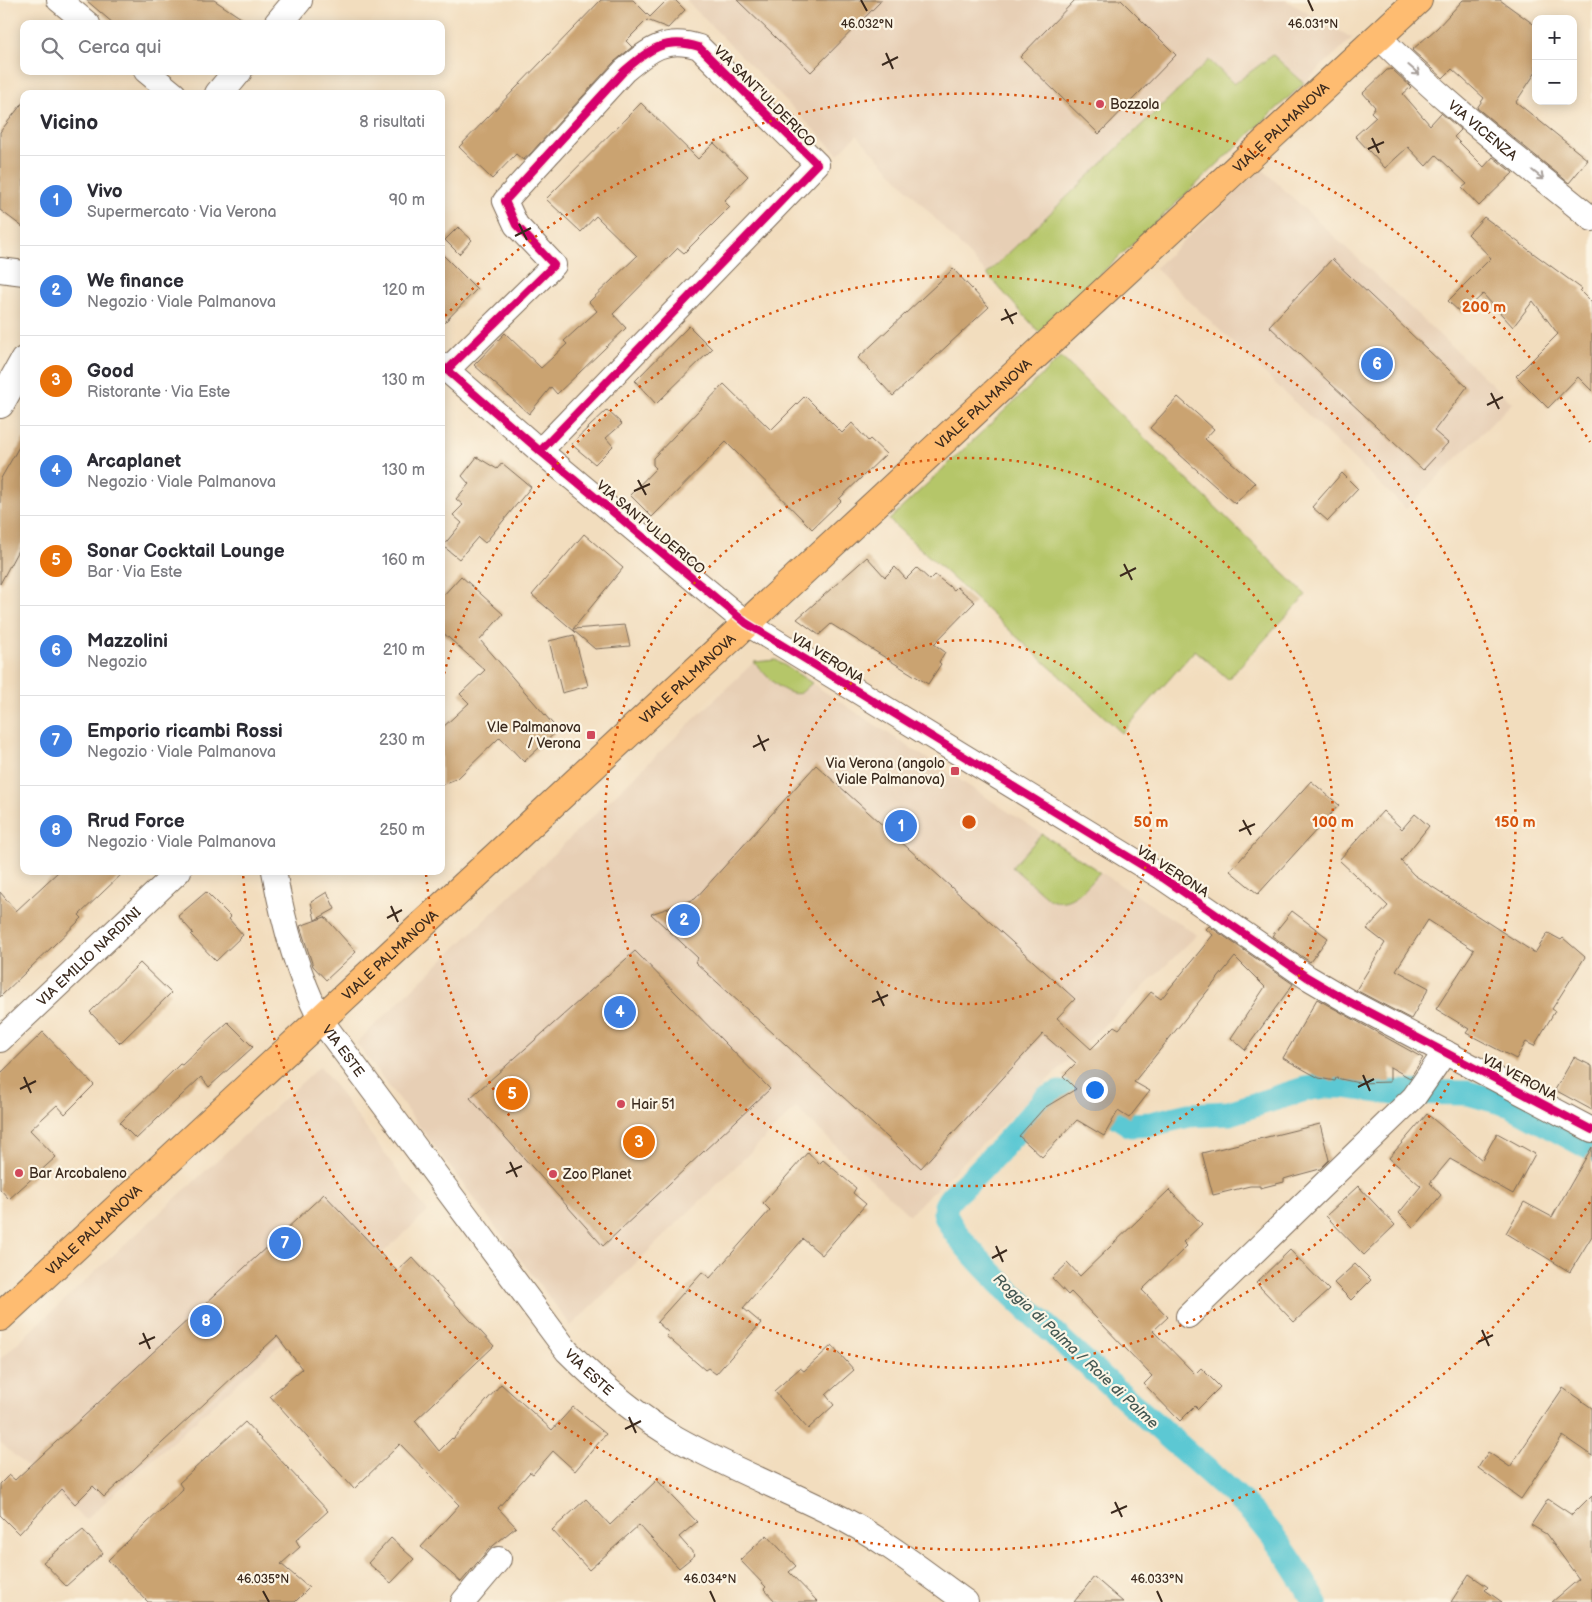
<!DOCTYPE html>
<html lang="it">
<head>
<meta charset="utf-8">
<style>
	body { margin:0; font-family:"Balsamiq Sans",sans-serif; background:#f2f2f3; color:#2b2b33 }
	.controls { position:absolute; right:15px; top:15px; display:grid; overflow:hidden; border-radius:10px; box-shadow:0 2px 12px #0003 }
	.controls button { width:45px; height:45px; display:grid; place-items:center; padding:0; border:0; border-bottom:1px solid #e1e1e2; background:#fff; color:#2b2b33; font:25px sans-serif }
	.you { position:absolute; left:1094px; top:1089px; width:18px; height:18px; margin:-12px; border:4px solid #fff; border-radius:50%; background:#1a73e8; box-shadow:0 0 0 8px #1a73e833 }
	.badge { display:grid; place-items:center; width:32px; height:32px; border-radius:50%; background:#d1495b; color:#fff; font-size:16px; font-weight:700 }
	.pin { position:absolute; translate:-50% -50%; border:2px solid #fff; box-shadow:0 1px 5px #0006 }
	.list { margin:0; padding:0; list-style:none }
	h2 { display:flex; justify-content:space-between; align-items:center; height:65px; margin:0; padding:0 20px; font-size:21px }
	h2 small { font-size:16px; font-weight:400; color:#7c7c81 }
	.list li { display:grid; grid-template-columns:32px 1fr auto; gap:15px; align-items:center; box-sizing:border-box; height:90px; padding:0 20px; border-top:1px solid #e1e1e2 }
	.list b { display:block; font-size:19px; white-space:nowrap }
	.list p { margin:0; font-size:16px; white-space:nowrap; color:#7c7c81 }
	.list em { font-size:16px; font-style:normal; color:#7c7c81 }
	.icon { flex:none; width:28px; height:28px; fill:none; stroke:currentColor; stroke-width:2; stroke-linecap:round; stroke-linejoin:round }
	.map { position:relative; flex:none; width:1592px; height:1602px; overflow:hidden }
	.search { position:absolute; background:#fff; box-shadow:0 2px 12px #0003; left:20px; top:20px; width:425px; height:55px; display:flex; align-items:center; gap:12px; box-sizing:border-box; padding:0 18px; border-radius:10px; color:#7c7c81; font-size:19px }
	.panel { position:absolute; background:#fff; box-shadow:0 2px 12px #0003; left:20px; top:90px; width:425px; height:785px; border-radius:10px }
	.map>svg:first-child { display:block }
	.built { fill:#e7cfb5 }
	.green { fill:#b5c669; stroke:#787844 }
	.lines { fill:none; stroke-linecap:round; stroke-linejoin:round }
	.canal { stroke:#5bc8d3; stroke-width:25 }
	.building { fill:#caa371 }
	.minor-casing { stroke:#7b6956; stroke-width:26 }
	.tertiary-casing { stroke:#7b6956; stroke-width:30 }
	.primary-casing { stroke:#7b6956; stroke-width:30 }
	.minor { stroke:#fff; stroke-width:24 }
	.tertiary { stroke:#fff; stroke-width:28 }
	.primary { stroke:#febc71; stroke-width:28 }
	.cycleway-casing { stroke:#fcf5e5; stroke-width:11 }
	.cycleway { stroke:#d6006c; stroke-width:8 }
	.oneway { stroke:#a79f9a }
	.ticks { fill:none; stroke:#3b2a1e; stroke-width:2 }
	.ring { fill:none; stroke:#d7540e; stroke-width:2.5; stroke-dasharray:2.5 5 }
	.poi-dot { fill:#d1495b; stroke:#fcf5e5; stroke-width:2 }
	.labels { text-anchor:middle; stroke-width:4.5; stroke-linejoin:round; paint-order:stroke }
	.street-label { font-size:14px; fill:#3b2a1e; stroke:#fcf5e5 }
	.poi-label { font-size:14px; fill:#3b2a1e; stroke:#fcf5e5; text-anchor:start }
	.water-label { font-size:15px; font-style:italic; fill:#455954; stroke:#fcf5e5 }
	.ticks-label { font-size:12px; text-anchor:middle; fill:#3b2a1e; stroke:#fcf5e5; stroke-width:4.5; stroke-linejoin:round; paint-order:stroke }
	.centre { fill:#d7540e; stroke:#fcf5e5; stroke-width:2.5 }
	.ring-label { font-size:15px; text-anchor:middle; font-weight:bold; fill:#d7540e; stroke:#fcf5e5; stroke-width:4.5; stroke-linejoin:round; paint-order:stroke }
</style>
</head>
<body>
<div class="map">
<svg width="1592" height="1602" viewBox="0 0 1592 1602">
	<rect width="100%" height="100%" fill="#fcf5e5"/>
	<filter id="ink" filterUnits="userSpaceOnUse"><feTurbulence type="fractalNoise" baseFrequency=".02" numOctaves="2"/><feDisplacementMap in="SourceGraphic" scale="10" xChannelSelector="R" yChannelSelector="G"/><feConvolveMatrix kernelMatrix="1 2 1 2 8 2 1 2 1" color-interpolation-filters="sRGB"/></filter>
	<filter id="wash" filterUnits="userSpaceOnUse"><feTurbulence type="fractalNoise" baseFrequency=".0096" numOctaves="4" result="noise"/><feDisplacementMap in="SourceGraphic" scale="20" xChannelSelector="R" yChannelSelector="G"/><feGaussianBlur stdDeviation="1.12" result="paint"/><feColorMatrix in="noise" values="0 0 0 0 0 0 0 0 0 0 0 0 0 0 0 0 0 1.4 0 .05"/><feComposite in="paint" operator="in"/></filter>
	<g filter="url(#wash)">
		<rect width="100%" height="100%" fill="#f2ddbe"/>
		<g class="built">
			<polygon points="686,0 1285,0 1352,38 1304,83 1273,55 1234,84 1209,61 987,274 857,135 838,154"/>
			<polygon points="1261,168 1512,403 1406,509 1155,268"/>
			<polygon points="776,660 1197,935 909,1215 796,1108 571,1326 356,1043 754,662"/>
			<polygon points="320,1066 428,1212 85,1520 0,1442 0,1359"/>
		</g>
		<g class="green">
			<polygon points="1273,55 1304,83 1039,332 987,274 1209,60 1234,84"/>
			<polygon points="1061,357 1306,595 1228,679 1195,650 1122,733 889,520"/>
			<path d="M776,660L812,683L801,693C784,698 764,673 754,662Z"/>
			<path d="M1042,834L1100,872C1086,887 1072,907 1050,900L1012,867Z"/>
		</g>
		<g class="lines">
			<path class="canal" d="M1315,1602C1297,1569 1277,1537 1250,1510C1209,1468 943,1249 945,1211C945,1200 960,1189 968,1182C995,1156 1020,1127 1045,1099L1059,1093L1076,1094L1100,1105L1131,1125L1151,1124L1189,1115L1229,1113L1305,1089L1326,1086H1344L1387,1092L1468,1093L1511,1105L1592,1149"/>
		</g>
		<g id="blocks">
			<g class="building">
				<polygon points="86,0 214,0 250,24 114,24"/>
				<polygon points="601,0 633,0 650,17 667,0 675,0 685,10 668,28 647,20 626,41 632,47 614,62 530,154 523,160 516,154 492,179 459,147"/>
				<polygon points="737,0 882,0 811,72"/>
				<polygon points="1075,0 1121,0 1176,55 1099,134 1020,57"/>
				<polygon points="1463,0 1500,0 1536,26 1536,72 1516,102 1588,160 1569,183 1477,108 1484,98 1452,69 1443,78 1412,50 1437,28"/>
				<polygon points="1392,69 1411,87 1403,94 1430,125 1441,113 1461,130 1454,137 1484,167 1493,157 1513,173 1479,206 1462,188 1467,184 1436,155 1426,166 1408,147 1385,168 1355,136 1376,117 1371,112 1375,107 1363,93 1387,70"/>
				<polygon points="24,101 24,228 0,210 0,132"/>
				<polygon points="641,103 698,159 714,143 748,176 724,201 730,207 684,253 678,248 613,314 626,328 557,394 551,387 529,414 474,365 505,333 541,368 567,344 564,341 597,311 589,302 637,256 596,216 581,232 546,199"/>
				<polygon points="1484,217 1582,289 1580,291 1592,303 1592,391 1578,377 1548,408 1516,376 1558,334 1533,301 1513,327 1483,294 1462,314 1448,301 1491,258 1468,234"/>
				<polygon points="458,227 472,240 459,254 445,240"/>
				<polygon points="441,253 477,289 441,326"/>
				<polygon points="1332,259 1467,387 1434,431 1448,443 1423,470 1269,326"/>
				<polygon points="953,269 989,307 893,396 858,358"/>
				<polygon points="689,326 712,349 656,404 635,381"/>
				<polygon points="724,384 771,430 805,396 842,433 852,423 868,441 870,439 886,454 839,499 841,501 812,529 726,442 652,517 630,495 656,468 653,465 653,458"/>
				<polygon points="1178,397 1214,429 1205,439 1255,483 1235,504 1150,428"/>
				<polygon points="607,410 622,424 606,438 613,446 595,464 571,444"/>
				<polygon points="24,438 24,539 0,584 0,480"/>
				<polygon points="477,457 497,469 502,463 531,487 485,543 478,537 459,559 443,546 462,523 453,515 463,505 456,499 469,484 462,476"/>
				<polygon points="1342,473 1358,489 1328,521 1312,507"/>
				<polygon points="584,534 623,568 573,629 625,625 630,646 595,649 532,595"/>
				<polygon points="867,557 885,577 895,567 906,579 917,568 930,580 935,575 954,590 957,587 975,602 934,644 945,652 939,662 941,664 928,684 831,624 819,635 797,619"/>
				<polygon points="461,576 503,614 480,640 558,730 524,762 500,737 458,778 441,785 441,729 469,703 460,694 485,670 441,631 441,598"/>
				<polygon points="574,635 588,686 562,693 549,641"/>
				<polygon points="816,765 1075,999 1057,1018 1091,1049 1114,1026 1119,1029 1151,992 1161,999 1213,935 1206,929 1209,926 1293,984 1245,1050 1231,1038 1265,987 1235,957 1134,1082 1150,1091 1129,1118 1118,1111 1104,1136 1077,1120 1042,1157 1019,1136 1044,1108 1076,1089 1063,1076 1076,1063 1043,1034 921,1168 695,962 698,958 651,914 695,899"/>
				<polygon points="1311,781 1339,805 1258,894 1230,871"/>
				<polygon points="1383,811 1402,829 1415,814 1429,826 1401,861 1414,875 1535,953 1548,933 1561,940 1563,938 1585,957 1552,1009 1555,1011 1534,1046 1526,1042 1516,1059 1466,1033 1469,1029 1436,1009 1474,950 1428,920 1396,970 1429,988 1411,1019 1356,990 1385,943 1367,929 1388,906 1339,860"/>
				<polygon points="59,871 125,871 79,915 82,918 0,997 0,892 16,911"/>
				<polygon points="206,892 231,917 229,919 243,935 216,961 191,935 193,933 178,916"/>
				<polygon points="327,892 335,909 315,920 311,902"/>
				<polygon points="1292,911 1328,938 1310,962 1272,936"/>
				<polygon points="325,917 356,952 326,980 313,966 300,926"/>
				<polygon points="635,951 770,1089 603,1246 470,1098"/>
				<polygon points="140,963 171,993 120,1043 90,1012"/>
				<polygon points="1317,999 1423,1058 1410,1078 1390,1067 1390,1082 1359,1083 1336,1078 1335,1081 1319,1078 1283,1058"/>
				<polygon points="228,1022 253,1047 209,1087 201,1077 136,1139 120,1123 180,1064 182,1065"/>
				<polygon points="43,1032 94,1085 65,1114 57,1105 30,1130 56,1157 9,1199 0,1189 0,1074"/>
				<polygon points="1574,1057 1592,1066 1592,1110 1555,1090"/>
				<polygon points="1427,1114 1482,1160 1497,1133 1535,1154 1513,1194 1450,1159 1430,1183 1441,1195 1414,1228 1399,1213 1421,1186 1389,1158"/>
				<polygon points="1320,1124 1329,1160 1320,1169 1294,1176 1284,1179 1284,1182 1260,1188 1260,1186 1250,1186 1213,1195 1202,1153"/>
				<polygon points="1592,1147 1592,1236 1570,1272 1506,1233 1524,1202 1552,1217"/>
				<polygon points="808,1152 819,1164 823,1160 856,1188 853,1193 866,1204 822,1255 803,1239 743,1308 761,1323 716,1374 708,1368 705,1370 666,1336 669,1333 657,1322 702,1272 710,1278 770,1210 763,1203"/>
				<polygon points="1358,1186 1395,1225 1364,1255 1326,1216"/>
				<polygon points="1169,1190 1202,1224 1183,1242 1187,1246 1142,1290 1168,1317 1153,1331 1195,1374 1201,1368 1220,1387 1198,1409 1195,1406 1180,1421 1144,1384 1152,1376 1071,1292 1068,1295 1052,1278 1068,1263 1080,1276"/>
				<polygon points="324,1194 397,1271 412,1257 494,1346 415,1421 439,1451 452,1438 453,1439 501,1384 552,1430 573,1407 606,1434 575,1471 553,1451 533,1474 530,1472 498,1508 516,1527 488,1550 461,1582 421,1547 459,1505 400,1444 354,1489 270,1396 302,1369 277,1336 104,1497 93,1486 75,1504 61,1489 19,1534 0,1515 0,1484 9,1475 15,1480"/>
				<polygon points="1290,1250 1329,1290 1294,1322 1256,1283"/>
				<polygon points="1355,1264 1371,1280 1351,1300 1334,1283"/>
				<polygon points="832,1345 854,1370 826,1395 834,1405 808,1429 774,1391 800,1368 804,1371"/>
				<polygon points="1563,1388 1592,1408 1592,1456 1563,1436 1521,1499 1478,1468 1488,1452 1510,1467"/>
				<polygon points="245,1422 328,1511 296,1540 300,1547 281,1564 309,1588 295,1602 148,1602 108,1560 183,1489 179,1483"/>
				<polygon points="657,1480 697,1522 679,1537 695,1555 679,1568 639,1525 589,1570 552,1530 586,1499 610,1525"/>
				<polygon points="1592,1495 1592,1602 1552,1602 1579,1579 1546,1534 1531,1525 1548,1499 1572,1515"/>
				<polygon points="83,1530 103,1553 66,1586 43,1562"/>
				<polygon points="767,1535 796,1566 789,1572 818,1602 776,1602 764,1589 766,1587 740,1560"/>
				<polygon points="391,1538 414,1559 391,1583 368,1563"/>
				<polygon points="1469,1574 1488,1587 1485,1590 1502,1602 1451,1602"/>
				<polygon points="1094,1577 1123,1602 1074,1602"/>
			</g>
		</g>
	</g>
	<g filter="url(#ink)">
		<use href="#blocks" fill-opacity="0" stroke="#7b6956" stroke-width="1"/>
		<g class="lines">
			<g class="minor-casing">
				<g id="minor">
					<polyline points="59,0 88,24"/>
					<path id="s1" d="M1378,36C1444,103 1520,160 1592,219"/>
					<polyline points="146,71 174,94"/>
					<polyline points="0,270 24,273"/>
					<polyline points="441,365 540,451 746,623 1163,878 1307,977 1348,1001 1592,1130"/>
					<path d="M447,370L554,265L516,225L505,201L624,71C649,50 665,36 699,47L817,164L540,451"/>
					<path id="s2" d="M274,871C283,922 297,973 320,1019L567,1351C600,1384 635,1415 676,1438C727,1467 781,1488 833,1514C881,1537 923,1571 966,1602"/>
					<path id="s3" d="M0,1040L179,871"/>
					<polyline points="1188,1316 1414,1097 1445,1052"/>
					<polyline points="463,1602 499,1559"/>
				</g>
			</g>
			<g class="tertiary-casing">
				<g id="tertiary">
					<polyline points="278,24 298,0"/>
					<polyline points="219,94 238,71"/>
					<polyline points="0,404 24,361"/>
				</g>
			</g>
			<g class="primary-casing">
				<g id="primary">
					<path id="s4" d="M0,1317L1418,0"/>
				</g>
			</g>
			<use href="#minor" class="minor"/>
			<use href="#tertiary" class="tertiary"/>
			<use href="#primary" class="primary"/>
			<g class="cycleway-casing">
				<g id="cycleway">
					<polyline points="441,365 540,451 746,623 1163,878 1307,977 1348,1001 1592,1130"/>
					<path d="M447,370L554,265L516,225L505,201L624,71C649,50 665,36 699,47L817,164L540,451"/>
				</g>
			</g>
			<use href="#cycleway" class="cycleway"/>
		</g>
		<defs><path id="oneway-shaft" d="M-6 0H5M1.5-3L5.5 0L1.5 3" fill="none" stroke-width="1.6" stroke-linecap="round" stroke-linejoin="round" transform="scale(1.25)"/></defs>
		<g class="oneway">
			<use href="#oneway-shaft" transform="translate(1414 70) rotate(41)"/>
			<use href="#oneway-shaft" transform="translate(1538 175) rotate(39)"/>
		</g>
	</g>
	<path class="ticks" d="M861,0L867,11M1308,0L1313,11M886,53L893,69M882,65L898,57M1372,138L1379,153M1368,149L1384,142M519,224L527,240M515,236L531,228M1005,309L1013,324M1001,320L1017,313M1491,393L1499,409M1487,405L1503,397M638,480L646,495M634,491L650,484M1124,564L1132,580M1120,576L1136,568M758,735L765,751M753,747L769,739M1243,820L1251,835M1239,831L1255,824M391,906L398,922M387,918L402,910M877,991L884,1006M872,1002L888,995M1363,1075L1370,1091M24,1077L31,1093M1358,1087L1374,1079M20,1089L36,1081M510,1162L517,1177M506,1173L522,1166M996,1246L1003,1262M992,1258L1007,1250M1482,1330L1489,1346M143,1333L150,1349M1478,1342L1493,1335M139,1344L155,1337M629,1417L636,1433M625,1429L641,1421M1115,1502L1122,1517M1111,1513L1127,1506M263,1591L269,1602M710,1591L715,1602M1157,1591L1162,1602"/>
	<g class="ring">
		<circle cx="969" cy="822" r="182"/>
		<circle cx="969" cy="822" r="364"/>
		<path d="M442 681A546 546 0 1 1 426 874"/>
		<path d="M1590 1202A728 728 0 0 1 243 873M445 316A728 728 0 0 1 1590 442"/>
	</g>
	<g class="poi-dot">
		<circle cx="1100" cy="104" r="5"/>
		<rect x="586" y="730" width="10" height="10" rx="2.5"/>
		<rect x="950" y="766" width="10" height="10" rx="2.5"/>
		<circle cx="621" cy="1104" r="5"/>
		<circle cx="19" cy="1173" r="5"/>
		<circle cx="553" cy="1174" r="5"/>
	</g>
	<g class="labels">
		<g class="street-label">
			<text transform="translate(765 96) rotate(45)" y="5">VIA SANT'ULDERICO</text>
			<text dy="5" stroke="none"><textPath href="#s4" startOffset="1748">VIALE PALMANOVA</textPath></text>
			<text dy="5" stroke="none"><textPath href="#s1" startOffset="141">VIA VICENZA</textPath></text>
			<text dy="5" stroke="none"><textPath href="#s4" startOffset="1342">VIALE PALMANOVA</textPath></text>
			<text transform="translate(651 527) rotate(40)" y="5">VIA SANT'ULDERICO</text>
			<text transform="translate(828 658) rotate(32)" y="5">VIA VERONA</text>
			<text dy="5" stroke="none"><textPath href="#s4" startOffset="938">VIALE PALMANOVA</textPath></text>
			<text transform="translate(1173 871) rotate(33)" y="5">VIA VERONA</text>
			<text dy="5" stroke="none"><textPath href="#s4" startOffset="532">VIALE PALMANOVA</textPath></text>
			<text dy="5" stroke="none"><textPath href="#s3" startOffset="122">VIA EMILIO NARDINI</textPath></text>
			<text dy="5" stroke="none"><textPath href="#s2" startOffset="195">VIA ESTE</textPath></text>
			<text transform="translate(1520 1077) rotate(28)" y="5">VIA VERONA</text>
			<text dy="5" stroke="none"><textPath href="#s4" startOffset="128">VIALE PALMANOVA</textPath></text>
			<text dy="5" stroke="none"><textPath href="#s2" startOffset="600">VIA ESTE</textPath></text>
		</g>
		<g class="poi-label">
			<text x="1110" y="109">Bozzola</text>
			<text x="581" y="732" text-anchor="end">V.le Palmanova<tspan x="581" dy="16">/ Verona</tspan></text>
			<text x="945" y="768" text-anchor="end">Via Verona (angolo<tspan x="945" dy="16">Viale Palmanova)</tspan></text>
			<text x="631" y="1109">Hair 51</text>
			<text x="29" y="1178">Bar Arcobaleno</text>
			<text x="563" y="1179">Zoo Planet</text>
		</g>
		<g class="water-label">
			<text transform="translate(1076 1351) rotate(43)" y="5">Roggia di Palma / Roie di Palme</text>
		</g>
	</g>
	<g class="ticks-label">
		<text x="1313" y="28">46.031°N</text>
		<text x="867" y="28">46.032°N</text>
		<text x="263" y="1583">46.035°N</text>
		<text x="710" y="1583">46.034°N</text>
		<text x="1157" y="1583">46.033°N</text>
	</g>
	<circle cx="969" cy="822" r="8" class="centre"/>
	<g class="ring-label">
		<text x="1484" y="312">200 m</text>
		<text x="1151" y="827">50 m</text>
		<text x="1333" y="827">100 m</text>
		<text x="1515" y="827">150 m</text>
	</g>
</svg>
<div class="controls">
<button>+</button>
<button>−</button>
</div>
<div class="you"></div>
<div class="pin badge" style="left:901px;top:826px;background:#3f7fe0">1</div>
<div class="pin badge" style="left:684px;top:920px;background:#3f7fe0">2</div>
<div class="pin badge" style="left:639px;top:1142px;background:#e8710a">3</div>
<div class="pin badge" style="left:620px;top:1012px;background:#3f7fe0">4</div>
<div class="pin badge" style="left:512px;top:1094px;background:#e8710a">5</div>
<div class="pin badge" style="left:1377px;top:364px;background:#3f7fe0">6</div>
<div class="pin badge" style="left:285px;top:1243px;background:#3f7fe0">7</div>
<div class="pin badge" style="left:206px;top:1321px;background:#3f7fe0">8</div>
<div class="search"><svg class="icon" aria-label="search" viewBox="0 0 24 24"><circle cx="10" cy="10" r="6"/><path d="M15 15l6 6"/></svg>Cerca qui</div>
<section class="panel">
<h2>Vicino<small>8 risultati</small></h2>
<ul class="list">
<li><span class="badge" style="background:#3f7fe0">1</span><div><b>Vivo</b><p>Supermercato · Via Verona</p></div><em>90 m</em></li>
<li><span class="badge" style="background:#3f7fe0">2</span><div><b>We finance</b><p>Negozio · Viale Palmanova</p></div><em>120 m</em></li>
<li><span class="badge" style="background:#e8710a">3</span><div><b>Good</b><p>Ristorante · Via Este</p></div><em>130 m</em></li>
<li><span class="badge" style="background:#3f7fe0">4</span><div><b>Arcaplanet</b><p>Negozio · Viale Palmanova</p></div><em>130 m</em></li>
<li><span class="badge" style="background:#e8710a">5</span><div><b>Sonar Cocktail Lounge</b><p>Bar · Via Este</p></div><em>160 m</em></li>
<li><span class="badge" style="background:#3f7fe0">6</span><div><b>Mazzolini</b><p>Negozio</p></div><em>210 m</em></li>
<li><span class="badge" style="background:#3f7fe0">7</span><div><b>Emporio ricambi Rossi</b><p>Negozio · Viale Palmanova</p></div><em>230 m</em></li>
<li><span class="badge" style="background:#3f7fe0">8</span><div><b>Rrud Force</b><p>Negozio · Viale Palmanova</p></div><em>250 m</em></li>
</ul>
</section>
</div>
</body>
</html>
